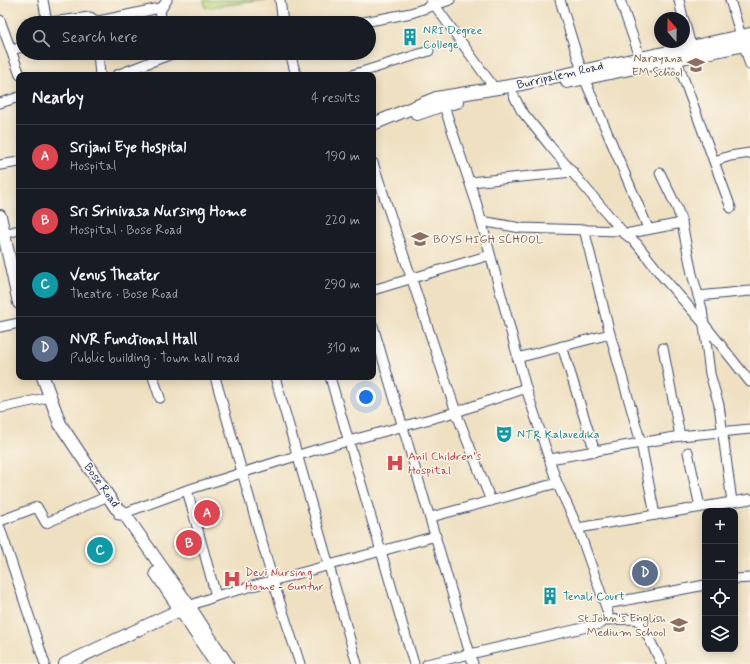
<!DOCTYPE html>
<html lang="en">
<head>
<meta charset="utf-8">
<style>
	body { margin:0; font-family:Mynerve,sans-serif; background:#242831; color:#f1f3f6 }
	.controls { position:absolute; right:12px; bottom:12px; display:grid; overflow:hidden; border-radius:8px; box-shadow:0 2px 10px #0003 }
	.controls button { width:36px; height:36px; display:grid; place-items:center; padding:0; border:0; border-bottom:1px solid #363941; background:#171b24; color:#f1f3f6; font:20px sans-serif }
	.compass { position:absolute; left:654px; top:12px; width:36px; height:36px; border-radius:50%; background:#171b24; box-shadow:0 2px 10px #0003; rotate:340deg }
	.you { position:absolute; left:366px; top:397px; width:14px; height:14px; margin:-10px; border:3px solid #fff; border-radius:50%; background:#1a73e8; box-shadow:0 0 0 6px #1a73e833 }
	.badge { display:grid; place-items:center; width:26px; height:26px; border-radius:50%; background:#db2777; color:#fff; font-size:13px; font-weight:700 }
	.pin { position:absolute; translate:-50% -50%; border:2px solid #fff; box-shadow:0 1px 4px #0006 }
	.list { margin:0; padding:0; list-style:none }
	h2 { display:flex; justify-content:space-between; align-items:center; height:52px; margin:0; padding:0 16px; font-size:17px }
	h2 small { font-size:13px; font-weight:400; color:#9ea1a6 }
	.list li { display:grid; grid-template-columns:26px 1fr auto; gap:12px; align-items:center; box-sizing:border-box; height:64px; padding:0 16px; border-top:1px solid #363941 }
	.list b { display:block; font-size:15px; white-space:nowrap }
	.list p { margin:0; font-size:13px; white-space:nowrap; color:#9ea1a6 }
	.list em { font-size:13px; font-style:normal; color:#9ea1a6 }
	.icon { flex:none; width:22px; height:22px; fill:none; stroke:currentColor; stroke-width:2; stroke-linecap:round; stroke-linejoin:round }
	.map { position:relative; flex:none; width:750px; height:664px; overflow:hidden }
	.search { position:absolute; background:#171b24; box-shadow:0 2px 10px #0003; left:16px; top:16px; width:360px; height:44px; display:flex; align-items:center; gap:10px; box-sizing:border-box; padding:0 14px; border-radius:22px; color:#9ea1a6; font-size:15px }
	.panel { position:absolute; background:#171b24; box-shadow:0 2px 10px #0003; left:16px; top:72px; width:360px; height:308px; border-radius:8px }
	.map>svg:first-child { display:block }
	.green { fill:#b6d37a; stroke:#68816c }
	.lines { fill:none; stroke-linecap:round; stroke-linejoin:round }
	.minor-casing { stroke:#3b4a6d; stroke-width:11 }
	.major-casing { stroke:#3b4a6d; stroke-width:14 }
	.minor { stroke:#fff; stroke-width:9 }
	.major { stroke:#fff; stroke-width:12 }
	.labels { text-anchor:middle; stroke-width:3; stroke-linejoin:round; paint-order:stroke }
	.culture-label { font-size:12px; fill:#0d838f; stroke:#fbf7ec; text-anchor:start }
	.education-label { font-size:12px; fill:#785e54; stroke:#fbf7ec; text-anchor:end }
	.street-label { font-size:12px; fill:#1b2f5e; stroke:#fbf7ec }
	.health-label { font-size:12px; fill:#be3a42; stroke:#fbf7ec; text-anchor:start }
</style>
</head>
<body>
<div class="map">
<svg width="750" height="664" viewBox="0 0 750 664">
	<rect width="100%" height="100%" fill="#fbf7ec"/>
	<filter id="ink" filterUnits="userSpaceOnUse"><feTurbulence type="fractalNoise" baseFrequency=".025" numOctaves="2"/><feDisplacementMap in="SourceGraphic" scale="8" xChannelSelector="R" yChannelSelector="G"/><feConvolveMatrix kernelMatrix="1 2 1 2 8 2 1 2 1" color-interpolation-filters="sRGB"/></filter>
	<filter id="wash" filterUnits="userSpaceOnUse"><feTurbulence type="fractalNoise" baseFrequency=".012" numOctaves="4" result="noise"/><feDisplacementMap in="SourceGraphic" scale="16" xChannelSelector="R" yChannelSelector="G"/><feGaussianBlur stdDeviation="0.9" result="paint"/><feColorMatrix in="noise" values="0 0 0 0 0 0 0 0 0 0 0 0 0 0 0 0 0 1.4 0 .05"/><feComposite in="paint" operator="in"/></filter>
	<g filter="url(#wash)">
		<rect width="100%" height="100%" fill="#efe0c1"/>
		<polygon class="green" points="204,0 266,0 205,8"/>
	</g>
	<g filter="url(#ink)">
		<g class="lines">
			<g class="minor-casing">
				<g id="minor">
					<polyline points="43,0 46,17 51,22 90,17 92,18 95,23"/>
					<polyline points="280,0 283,23"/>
					<polyline points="431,0 495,89"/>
					<polyline points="560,0 584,78 648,228"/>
					<polyline points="620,0 640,57"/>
					<polyline points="679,0 683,18"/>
					<polyline points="730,0 750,65"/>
					<polyline points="0,20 20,75"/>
					<polyline points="94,20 99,21 160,8"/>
					<polyline points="684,20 691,46"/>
					<polyline points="27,23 48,20"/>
					<polyline points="162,23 160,11 167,0"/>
					<polyline points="359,23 411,13 450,0"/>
					<polyline points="11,50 23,47"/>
					<polyline points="98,53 100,75"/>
					<polyline points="290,53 296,75"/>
					<polyline points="676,58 731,208"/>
					<polyline points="117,75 174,53"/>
					<polyline points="352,75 429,51"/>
					<polyline points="513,94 521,110 550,146 622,231 637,244 662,276 705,325 750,382"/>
					<polyline points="0,103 19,97"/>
					<polyline points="715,161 730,156 750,153"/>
					<polyline points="373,163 456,412 491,501"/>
					<polyline points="0,165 19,162"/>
					<polyline points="660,173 677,208 682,223 692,274 702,309 710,374 719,405 732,502"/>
					<polyline points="470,182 573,172"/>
					<polyline points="481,221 521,228 622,231"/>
					<polyline points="584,229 610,334 641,443 655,515"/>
					<polyline points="625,234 682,223"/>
					<polyline points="0,235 19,230"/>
					<polyline points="373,290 490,255"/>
					<polyline points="698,296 750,291"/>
					<polyline points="373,326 473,664"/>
					<polyline points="0,327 19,323"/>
					<polyline points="562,346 595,452"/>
					<polyline points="663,348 680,436"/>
					<polyline points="517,358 610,334"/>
					<polyline points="153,377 160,398"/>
					<polyline points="215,377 273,581 300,664"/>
					<polyline points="275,377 357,664"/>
					<polyline points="330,377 414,664"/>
					<polyline points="0,408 50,397"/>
					<polyline points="688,452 700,507"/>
					<polyline points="550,459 680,436 750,429"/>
					<polyline points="187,490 216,596"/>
					<polyline points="119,515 187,490 315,450 456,412 526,388"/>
					<polyline points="431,517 557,483"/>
					<polyline points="0,521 37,507 46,523 108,496"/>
					<polyline points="0,528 45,664"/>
					<polyline points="578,528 750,499"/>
					<polyline points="735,579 750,578"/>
					<polyline points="606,604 705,585"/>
					<polyline points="189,606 216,596 436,536"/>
					<polyline points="606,620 637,619 641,623 662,664"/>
					<polyline points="427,664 600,624 606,620 608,613 578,528 557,483 526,388 477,205 442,100"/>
				</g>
			</g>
			<g class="major-casing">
				<g id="major">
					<polyline points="567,82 750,44"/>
					<polyline points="417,114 443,105 457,102"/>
					<polyline points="373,124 436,98 522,84 750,34"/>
					<polyline points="0,216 19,303"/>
					<polyline points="43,377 60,424 116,508 123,512 189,606 227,664"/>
					<polyline points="156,573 216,664"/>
					<polyline points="65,664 186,607"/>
				</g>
			</g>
			<use href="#minor" class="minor"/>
			<use href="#major" class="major"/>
		</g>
	</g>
	<defs>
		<g id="building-bare" transform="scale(1.38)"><path d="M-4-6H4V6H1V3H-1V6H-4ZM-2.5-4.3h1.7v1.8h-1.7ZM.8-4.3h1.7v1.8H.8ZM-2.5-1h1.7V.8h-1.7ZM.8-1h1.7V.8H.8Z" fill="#0f9aa8" stroke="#fbf7ec" stroke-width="2.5" paint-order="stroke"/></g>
		<g id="school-bare" transform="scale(1.38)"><path d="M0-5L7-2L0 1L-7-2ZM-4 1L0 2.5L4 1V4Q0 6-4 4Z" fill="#8d6e63" stroke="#fbf7ec" stroke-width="2.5" paint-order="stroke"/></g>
		<g id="theatre-bare" transform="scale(1.38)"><path d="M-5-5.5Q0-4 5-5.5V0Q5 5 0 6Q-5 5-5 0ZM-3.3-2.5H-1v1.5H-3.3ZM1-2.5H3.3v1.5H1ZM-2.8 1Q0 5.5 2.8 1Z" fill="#0f9aa8" stroke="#fbf7ec" stroke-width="2.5" paint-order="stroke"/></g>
		<g id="hospital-bare" transform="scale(1.38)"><path d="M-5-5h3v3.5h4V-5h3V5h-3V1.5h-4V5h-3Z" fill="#e0444e" stroke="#fbf7ec" stroke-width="2.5" paint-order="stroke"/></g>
	</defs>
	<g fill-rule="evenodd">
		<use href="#building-bare" x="410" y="37"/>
		<use href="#school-bare" x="696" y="65"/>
		<use href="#school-bare" x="420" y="239"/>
		<use href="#theatre-bare" x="504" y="434"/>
		<use href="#hospital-bare" x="395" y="463"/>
		<use href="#hospital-bare" x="232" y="579"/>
		<use href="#building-bare" x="550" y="596"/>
		<use href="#school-bare" x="679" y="625"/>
	</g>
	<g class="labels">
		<g class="culture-label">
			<text x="423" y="34">NRI Degree<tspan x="423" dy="14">College</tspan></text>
			<text x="517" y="438">NTR Kalavedika</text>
			<text x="563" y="600">Tenali Court</text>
		</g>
		<g class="education-label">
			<text x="683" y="62">Narayana<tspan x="683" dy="14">EM School</tspan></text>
			<text x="433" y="243" text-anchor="start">BOYS HIGH SCHOOL</text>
			<text x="666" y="622">St.John's English<tspan x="666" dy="14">Medium School</tspan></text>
		</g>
		<g class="street-label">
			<text transform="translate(560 75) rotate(-13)" y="4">Burripalem Road</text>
			<text transform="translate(102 485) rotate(54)" y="4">Bose Road</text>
		</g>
		<g class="health-label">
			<text x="408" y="460">Anil Children's<tspan x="408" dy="14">Hospital</tspan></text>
			<text x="245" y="576">Devi Nursing<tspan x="245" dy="14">Home - Guntur</tspan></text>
		</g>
	</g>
</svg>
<div class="controls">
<button>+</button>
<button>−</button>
<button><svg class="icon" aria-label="locate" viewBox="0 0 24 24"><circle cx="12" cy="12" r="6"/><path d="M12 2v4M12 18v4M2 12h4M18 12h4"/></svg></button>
<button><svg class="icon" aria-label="layers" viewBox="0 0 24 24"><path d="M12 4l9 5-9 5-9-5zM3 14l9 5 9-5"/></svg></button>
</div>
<svg class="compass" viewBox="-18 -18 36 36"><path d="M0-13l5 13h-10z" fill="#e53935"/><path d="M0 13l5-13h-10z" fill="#9ea1a6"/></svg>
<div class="you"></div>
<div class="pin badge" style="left:207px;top:513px;background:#e0444e">A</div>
<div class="pin badge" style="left:189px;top:543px;background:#e0444e">B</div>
<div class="pin badge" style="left:100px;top:550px;background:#0f9aa8">C</div>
<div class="pin badge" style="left:645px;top:573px;background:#5c6f8a">D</div>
<div class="search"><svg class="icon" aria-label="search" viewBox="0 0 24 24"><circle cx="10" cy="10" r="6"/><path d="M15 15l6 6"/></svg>Search here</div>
<section class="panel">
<h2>Nearby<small>4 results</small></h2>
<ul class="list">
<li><span class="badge" style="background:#e0444e">A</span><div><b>Srijani Eye Hospital</b><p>Hospital</p></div><em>190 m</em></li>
<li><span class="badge" style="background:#e0444e">B</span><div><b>Sri Srinivasa Nursing Home</b><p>Hospital · Bose Road</p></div><em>220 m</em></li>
<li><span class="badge" style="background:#0f9aa8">C</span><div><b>Venus Theater</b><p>Theatre · Bose Road</p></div><em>290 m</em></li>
<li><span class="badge" style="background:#5c6f8a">D</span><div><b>NVR Functional Hall</b><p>Public building · Town hall road</p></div><em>310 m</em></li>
</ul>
</section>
</div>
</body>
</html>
